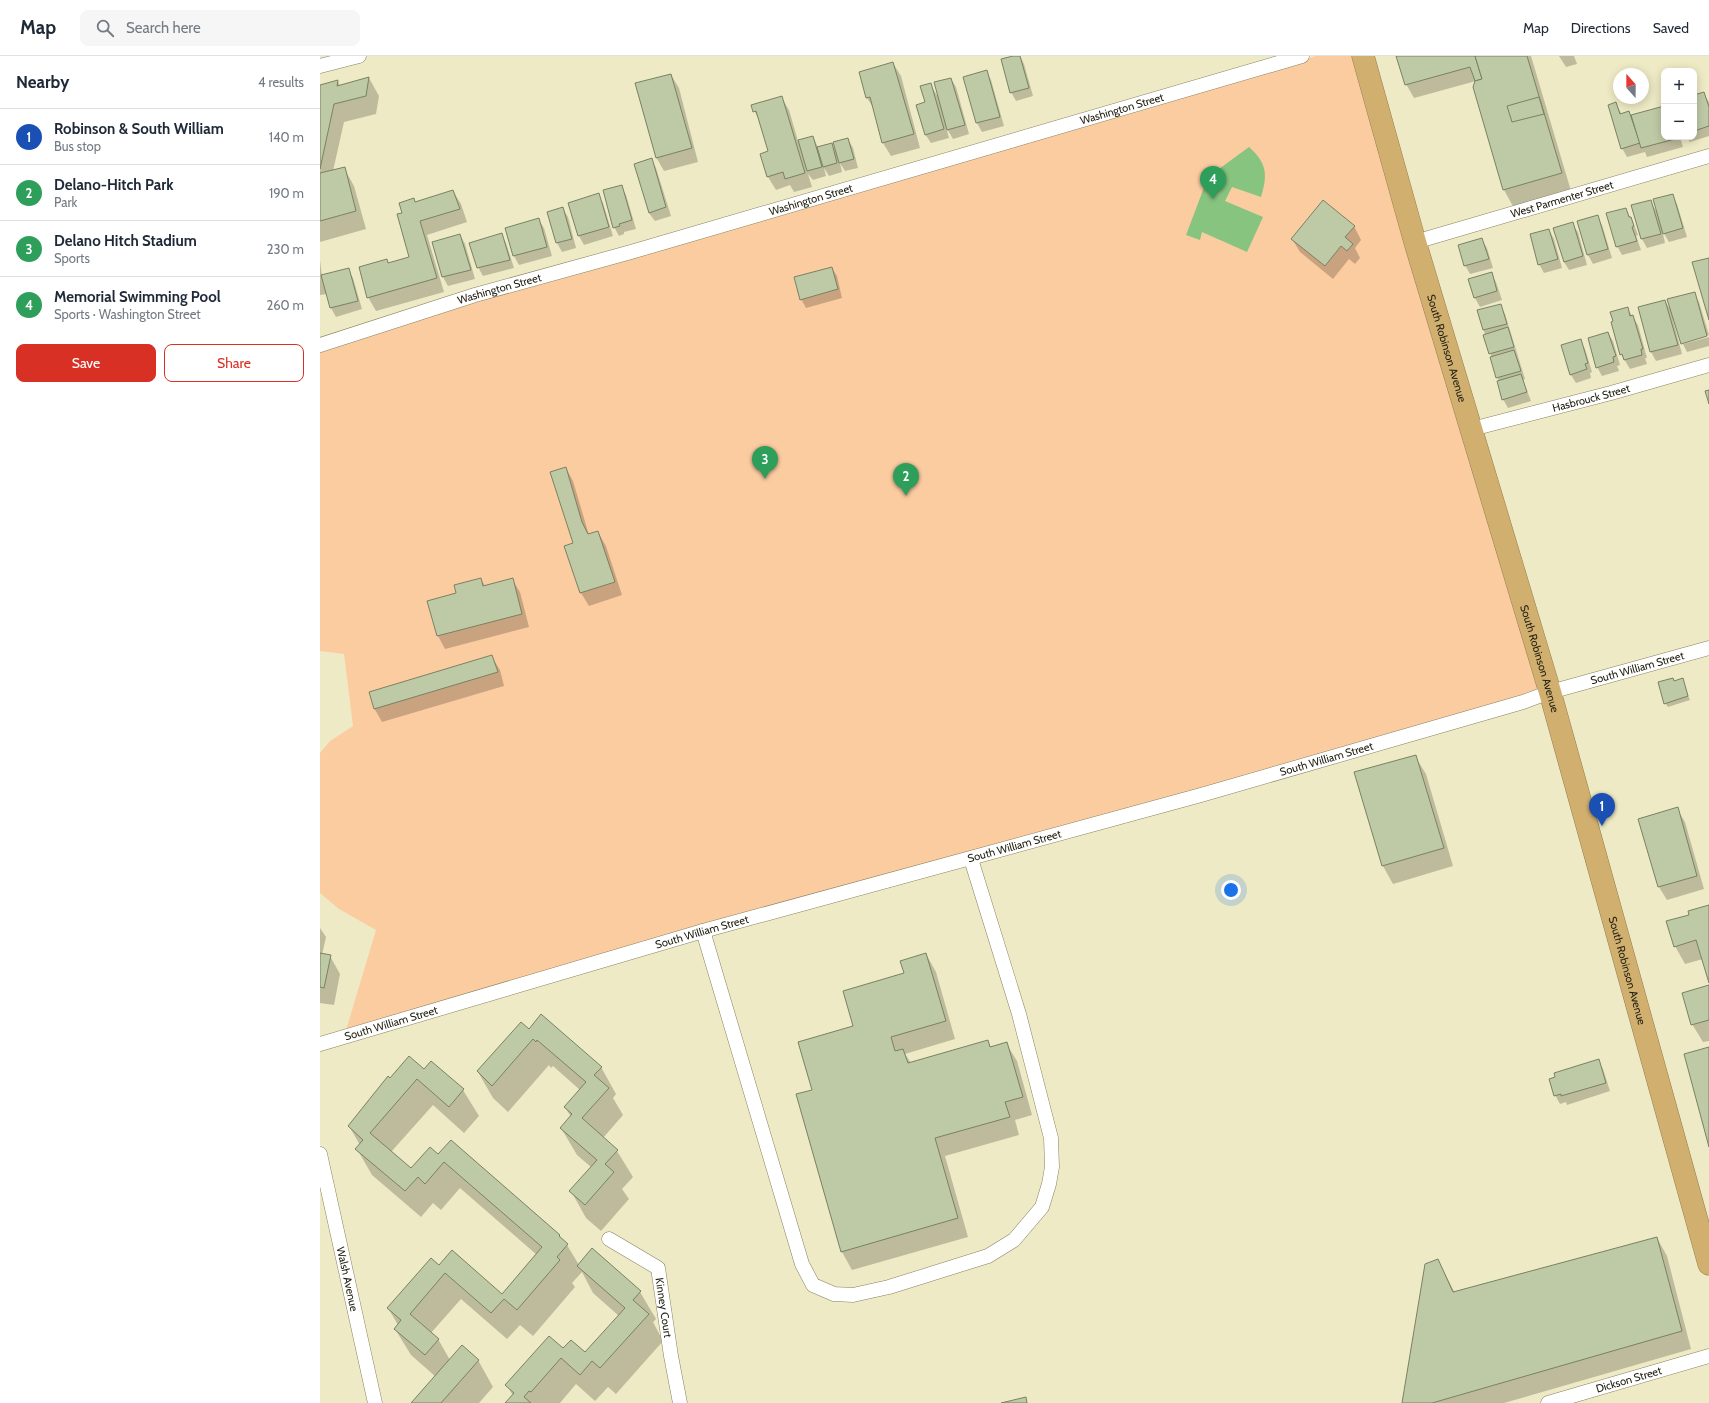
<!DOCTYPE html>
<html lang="en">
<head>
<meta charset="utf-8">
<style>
	body { margin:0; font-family:Cabin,sans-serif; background:#f6f6f7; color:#1f2937 }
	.controls { position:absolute; right:12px; top:12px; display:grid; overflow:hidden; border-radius:8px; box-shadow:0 2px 10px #0003 }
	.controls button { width:36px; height:36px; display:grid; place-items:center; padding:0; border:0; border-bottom:1px solid #e0e1e3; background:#fff; color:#1f2937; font:20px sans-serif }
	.compass { position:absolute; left:1293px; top:12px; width:36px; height:36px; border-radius:50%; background:#fff; box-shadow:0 2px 10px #0003; rotate:339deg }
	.you { position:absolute; left:911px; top:834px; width:14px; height:14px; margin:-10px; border:3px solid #fff; border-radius:50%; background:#1a73e8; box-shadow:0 0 0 6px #1a73e833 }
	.badge { display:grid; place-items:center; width:26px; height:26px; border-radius:50%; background:#d93025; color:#fff; font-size:13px; font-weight:700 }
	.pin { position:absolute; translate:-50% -33px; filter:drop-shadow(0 1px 2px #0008) }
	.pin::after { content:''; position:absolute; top:21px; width:14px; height:12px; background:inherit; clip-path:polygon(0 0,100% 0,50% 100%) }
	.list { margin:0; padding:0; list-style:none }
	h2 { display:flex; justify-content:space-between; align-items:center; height:52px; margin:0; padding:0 16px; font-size:17px }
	h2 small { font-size:13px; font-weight:400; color:#747a83 }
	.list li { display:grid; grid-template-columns:26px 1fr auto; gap:12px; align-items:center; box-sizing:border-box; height:56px; padding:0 16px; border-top:1px solid #e0e1e3 }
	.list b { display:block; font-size:15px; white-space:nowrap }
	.list p { margin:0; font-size:13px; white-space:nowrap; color:#747a83 }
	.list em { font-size:13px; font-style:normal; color:#747a83 }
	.actions { display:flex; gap:8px; padding:12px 16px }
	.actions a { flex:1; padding:9px 0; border:1px solid #d93025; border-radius:8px; text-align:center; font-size:14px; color:#d93025 }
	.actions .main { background:#d93025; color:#fff }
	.icon { flex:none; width:22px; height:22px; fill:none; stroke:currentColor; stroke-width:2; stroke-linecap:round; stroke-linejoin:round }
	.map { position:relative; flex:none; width:1389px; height:1347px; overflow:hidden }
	header { display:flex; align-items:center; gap:24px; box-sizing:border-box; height:56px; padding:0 20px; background:#fff; border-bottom:1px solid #e0e1e3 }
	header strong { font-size:19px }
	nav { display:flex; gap:22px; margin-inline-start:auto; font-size:14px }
	.search { width:280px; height:36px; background:#f6f6f7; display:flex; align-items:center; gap:10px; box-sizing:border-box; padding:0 14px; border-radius:8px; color:#747a83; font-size:15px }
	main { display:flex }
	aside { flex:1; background:#fff }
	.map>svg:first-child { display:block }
	.green { fill:#fccca1 }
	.water { fill:#87c47f }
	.shadow { fill:#0003 }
	.building { fill:#bec9a6; stroke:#788262 }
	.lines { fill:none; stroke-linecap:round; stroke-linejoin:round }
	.street-casing { stroke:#878361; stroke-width:15 }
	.highway-casing { stroke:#947e4f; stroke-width:23 }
	.street { stroke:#fff; stroke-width:14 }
	.highway { stroke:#d1af6f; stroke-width:22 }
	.labels { text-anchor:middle; stroke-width:3; stroke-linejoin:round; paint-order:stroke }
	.street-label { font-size:11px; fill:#242214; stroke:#eeeac5 }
</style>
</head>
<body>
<header>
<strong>Map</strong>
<div class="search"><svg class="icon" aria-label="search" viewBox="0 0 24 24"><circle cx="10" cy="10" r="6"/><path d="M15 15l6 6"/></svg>Search here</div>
<nav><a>Map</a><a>Directions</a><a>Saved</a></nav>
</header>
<main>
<aside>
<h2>Nearby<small>4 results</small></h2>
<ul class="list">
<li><span class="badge" style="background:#1a4fb4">1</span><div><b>Robinson &amp; South William</b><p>Bus stop</p></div><em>140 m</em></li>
<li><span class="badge" style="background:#2e9e5b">2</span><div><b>Delano-Hitch Park</b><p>Park</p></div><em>190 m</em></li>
<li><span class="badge" style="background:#2e9e5b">3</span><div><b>Delano Hitch Stadium</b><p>Sports</p></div><em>230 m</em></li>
<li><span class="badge" style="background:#2e9e5b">4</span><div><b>Memorial Swimming Pool</b><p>Sports · Washington Street</p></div><em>260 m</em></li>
</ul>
<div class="actions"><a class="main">Save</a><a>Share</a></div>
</aside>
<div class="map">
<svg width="1389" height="1347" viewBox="0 0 1389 1347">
	<rect width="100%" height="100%" fill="#eeeac5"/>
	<polygon class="green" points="996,0 1043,0 1230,636 24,981 56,874 19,853 0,837 0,697 10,685 33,670 24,598 0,595 0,285"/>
	<path class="water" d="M929,91C947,107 948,119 941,141L912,131L905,145L943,161L927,196L882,176L880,184L866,179L888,121Z"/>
	<g class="shadow">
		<polygon points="697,0 700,0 704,8 713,40 696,45 691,36"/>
		<polygon points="1077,0 1211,0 1251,135 1194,152 1184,134 1154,31 1156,25 1094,42 1086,28"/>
		<polygon points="1239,0 1254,0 1257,8 1246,11"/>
		<polygon points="573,7 581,20 600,92 571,100 563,87 555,54 547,42"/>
		<polygon points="666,15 671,24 684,70 662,76 657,67 644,21"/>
		<polygon points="351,19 359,32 378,106 344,115 336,101"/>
		<polygon points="49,22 59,40 56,58 24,66 13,115 24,112 34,130 46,173 0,186 0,30 18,25 20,30"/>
		<polygon points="631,23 636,31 649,78 633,83 626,71 629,82 611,87 605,78 606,47 610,28 618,41"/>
		<polygon points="1384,38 1389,46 1389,80 1370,86 1366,81 1374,81 1374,40"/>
		<polygon points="461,41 469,54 478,85 493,81 498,91 512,88 516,96 528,83 533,92 538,112 525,115 520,107 522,116 509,120 504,112 506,120 493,124 488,118 492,131 474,136 470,129 456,134 448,121 449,96 441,68 432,50"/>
		<polygon points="1296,47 1302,59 1309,57 1311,60 1344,51 1344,81 1360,81 1363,91 1327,101 1325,96 1307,101 1302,92"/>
		<polygon points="331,103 336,112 351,160 335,165 329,157"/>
		<polygon points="301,130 306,139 316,173 304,176 304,178 299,180 294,171"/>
		<polygon points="133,135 141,148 147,166 107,179 124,236 56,255 48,241 68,208 90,202 83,157 95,147"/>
		<polygon points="278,139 283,147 293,180 264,189 259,180 249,148"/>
		<polygon points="1352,139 1357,148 1367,181 1349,186 1342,174 1345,187 1327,192 1322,183 1313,150 1330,145 1338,158"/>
		<polygon points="243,153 248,161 256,192 242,196 237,187 228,157"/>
		<polygon points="1306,153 1315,171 1318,179 1316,180 1321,194 1302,199 1297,190"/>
		<polygon points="1277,160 1282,169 1292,202 1273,208 1268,199 1258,166"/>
		<polygon points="218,163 224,172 232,200 199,209 194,200 186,173"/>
		<polygon points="1252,168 1258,176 1267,209 1249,214 1244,206"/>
		<polygon points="1034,170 1041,184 1035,192 1040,202 1035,208 1029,203 1013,223 980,196 972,183"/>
		<polygon points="1229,174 1234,183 1242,212 1224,217 1219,208"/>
		<polygon points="181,178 186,187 194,212 163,220 158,211"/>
		<polygon points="140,179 145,188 155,223 128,230 123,221 113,187"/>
		<polygon points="1162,184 1167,192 1173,212 1150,218 1145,209"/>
		<polygon points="0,204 2,220 28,213 33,222 42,253 16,261 11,252 7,238 0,239"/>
		<polygon points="512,212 517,220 522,242 486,252 481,243"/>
		<polygon points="1171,217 1176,226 1182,244 1160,251 1155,242 1149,223"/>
		<polygon points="1374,237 1379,246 1389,279 1363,286 1363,288 1355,263 1353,264 1362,298 1336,305 1331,296 1319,252 1345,245 1352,256"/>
		<polygon points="1180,249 1185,258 1205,323 1203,324 1211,345 1188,352 1183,343 1179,326 1158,255"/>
		<polygon points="1307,252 1318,269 1327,302 1325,302 1327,308 1310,313 1301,298"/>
		<polygon points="1288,277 1293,285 1300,309 1297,310 1299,315 1282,320 1277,311"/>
		<polygon points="1389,281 1389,290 1367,296 1363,288"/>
		<polygon points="1260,284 1265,293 1272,316 1270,317 1271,322 1256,327 1251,319"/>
		<polygon points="246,412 253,425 269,479 278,476 286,490 302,539 269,550 261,537 246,491 254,488"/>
		<polygon points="161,523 165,530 192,523 200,536 209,571 125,593 118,580 108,545 137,538"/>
		<polygon points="172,601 180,614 184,630 62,666 54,652"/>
		<polygon points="1353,623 1355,626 1362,623 1370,644 1348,651 1345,647"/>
		<polygon points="1095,700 1106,718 1133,810 1073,828 1063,810"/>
		<polygon points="1357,753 1365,766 1384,833 1347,844 1339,831 1319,763"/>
		<polygon points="1389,850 1389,924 1383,903 1365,908 1355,890 1370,860"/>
		<polygon points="0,872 6,881 2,899 10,900 20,918 14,949 0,947"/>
		<polygon points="606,898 616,916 635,983 585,998 591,1007 668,985 671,992 686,987 697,1005 712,1059 695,1064 699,1079 625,1100 648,1181 532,1214 522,1196 477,1039 493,1035 535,971"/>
		<polygon points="1389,930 1389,985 1383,986 1372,968"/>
		<polygon points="209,974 281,1011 296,1038 293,1042 303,1059 283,1082 297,1095 313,1121 302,1133 309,1143 281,1175 266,1162 251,1135 271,1111 257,1099 241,1072 251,1061 245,1051 260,1034 233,1010 231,1012 229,1009 188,1056 173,1042 158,1016"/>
		<polygon points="1278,1004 1283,1013 1290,1035 1247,1049 1246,1046 1240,1048 1235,1039 1236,1022"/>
		<polygon points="104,1015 143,1034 159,1060 144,1077 113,1049 71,1096 91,1114 110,1093 239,1179 247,1189 259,1209 272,1194 320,1236 336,1263 333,1266 343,1285 296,1338 288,1331 275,1345 256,1328 240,1347 187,1347 193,1340 187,1329 244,1293 266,1298 299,1260 273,1237 262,1216 252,1227 255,1231 213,1280 200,1269 187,1283 141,1243 111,1277 118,1283 130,1304 158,1304 173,1331 159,1347 92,1347 116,1321 91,1299 75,1273 78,1269 68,1252 119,1210 182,1239 217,1199 140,1132 121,1154 113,1147 101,1161 52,1119 37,1093 40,1089 29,1070 70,1023"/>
		<polygon points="1337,1182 1347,1200 1371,1293 1184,1347 1083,1347 1118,1204 1135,1237"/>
	</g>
	<g class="building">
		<polygon points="693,0 700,0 709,32 690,37 681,3"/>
		<polygon points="1076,0 1155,0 1162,23 1155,25 1150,11 1085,29"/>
		<polygon points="1155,0 1207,0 1242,117 1183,134 1153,31 1155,25 1162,23"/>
		<polygon points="573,6 594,78 562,87 550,41 546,42 539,16"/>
		<polygon points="667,14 680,61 656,67 643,21"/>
		<polygon points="351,18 372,92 336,102 315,27"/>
		<polygon points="49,21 46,40 14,48 0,113 0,29 18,24 17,30"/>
		<polygon points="631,22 645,69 627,74 614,26"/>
		<polygon points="611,27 624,73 605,79 596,49 605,46 600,30"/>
		<polygon points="1384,36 1389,51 1389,70 1374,75 1374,39"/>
		<polygon points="462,40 485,117 465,123 463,116 447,121 440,98 448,95 436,55 433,56 431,49"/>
		<polygon points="1219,41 1224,58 1192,66 1187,50"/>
		<polygon points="1296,46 1300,58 1309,55 1320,87 1301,93 1288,49"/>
		<polygon points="1344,50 1344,81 1359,82 1321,92 1311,59"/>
		<polygon points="493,80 502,111 487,115 478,84"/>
		<polygon points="528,82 534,103 519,107 513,86"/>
		<polygon points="512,87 517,107 503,111 497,91"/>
		<polygon points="332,102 346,151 329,157 314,108"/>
		<polygon points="25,111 36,155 0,165 0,117"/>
		<polygon points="302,129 312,164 299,168 300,170 293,172 283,134"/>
		<polygon points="133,134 140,153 100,165 117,222 47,242 39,211 67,203 68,207 89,201 77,158 82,157 79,147 94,142 95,146"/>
		<polygon points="279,137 289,171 258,180 248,147"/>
		<polygon points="1353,138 1363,172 1343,178 1333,143"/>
		<polygon points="1003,144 1035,170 1025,181 1033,188 1027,195 1021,190 1005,210 971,183"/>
		<polygon points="1331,144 1341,178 1321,183 1311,149"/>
		<polygon points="243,151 252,183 236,187 227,156"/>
		<polygon points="1306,152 1309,161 1311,161 1314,170 1312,171 1317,185 1296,191 1286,157"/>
		<polygon points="1278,159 1288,193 1267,199 1257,165"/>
		<polygon points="219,162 227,191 193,200 185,172"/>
		<polygon points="1253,166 1263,200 1244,206 1233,172"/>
		<polygon points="1229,173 1238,203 1218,209 1210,178"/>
		<polygon points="182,177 190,204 157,212 149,187"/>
		<polygon points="140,178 151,214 122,221 112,186"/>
		<polygon points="1162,182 1169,203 1144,210 1138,189"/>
		<polygon points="1389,202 1389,264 1372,206"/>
		<polygon points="512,211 518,233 480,244 474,221"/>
		<polygon points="29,212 38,245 10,252 1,219"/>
		<polygon points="1172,216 1177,235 1154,242 1148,223"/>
		<polygon points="1375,236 1387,280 1361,288 1347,243"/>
		<polygon points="1345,244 1358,289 1330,296 1318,251"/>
		<polygon points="1181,248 1187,268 1163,274 1157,254"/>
		<polygon points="1308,251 1310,260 1313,259 1323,293 1321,293 1322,299 1304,304 1302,298 1300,299 1291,266 1293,265 1290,256"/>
		<polygon points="1188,271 1194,291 1169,298 1163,279"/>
		<polygon points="1288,276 1296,300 1293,301 1294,306 1276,312 1268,282"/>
		<polygon points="1261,283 1268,307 1265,308 1267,313 1250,319 1241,289"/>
		<polygon points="1194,294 1201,315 1176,322 1170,301"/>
		<polygon points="1201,318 1207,336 1182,344 1177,325"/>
		<polygon points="1389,334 1389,348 1385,335"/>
		<polygon points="246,411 262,466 268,478 278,475 295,526 260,537 244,490 253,487 230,416"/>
		<polygon points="161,522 163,530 193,522 202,558 117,580 107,545 136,537 134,529"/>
		<polygon points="172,599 178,616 54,653 49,636"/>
		<polygon points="1353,622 1354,625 1363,622 1368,640 1344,648 1338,626"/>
		<polygon points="1096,699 1124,792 1062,810 1034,716"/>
		<polygon points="1358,751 1377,820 1338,831 1318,763"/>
		<polygon points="1389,849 1389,927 1376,884 1354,891 1346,865 1369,859 1368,855"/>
		<polygon points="0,897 11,899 4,932 0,931"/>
		<polygon points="606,897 626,965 571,981 575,995 583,993 588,1007 668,984 670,991 687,986 703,1041 685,1046 690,1061 615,1082 638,1162 521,1196 476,1038 492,1034 478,986 533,970 523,935 584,917 580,905"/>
		<polygon points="1389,929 1389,964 1371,969 1362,937"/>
		<polygon points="221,958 282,1011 274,1019 289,1032 262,1062 298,1094 285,1108 294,1116 265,1149 249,1135 277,1104 240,1072 252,1058 244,1051 266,1026 217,984 216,986 213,983 172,1030 157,1015 201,966 209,973"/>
		<polygon points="1389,991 1389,1091 1364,998"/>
		<polygon points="89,1000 104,1013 111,1005 144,1033 129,1051 97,1023 50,1077 91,1112 110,1091 118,1098 131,1084 240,1179 239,1180 248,1188 237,1201 240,1204 197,1254 184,1243 171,1257 125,1217 90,1258 119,1283 105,1299 74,1273 81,1264 67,1252 111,1202 119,1209 132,1194 182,1238 222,1191 124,1106 105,1128 98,1121 85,1135 35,1093 43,1084 28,1070 68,1020 70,1022"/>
		<polygon points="1279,1003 1286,1027 1241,1040 1241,1038 1234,1040 1229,1023 1235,1021 1234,1017"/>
		<polygon points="1337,1181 1362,1275 1112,1347 1082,1347 1105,1208 1118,1203 1133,1236"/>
		<polygon points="272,1192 321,1235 313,1244 329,1258 280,1312 272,1305 260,1319 241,1302 211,1336 209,1335 204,1341 211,1347 185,1347 194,1337 185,1329 229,1280 243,1292 251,1284 265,1296 305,1252 257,1210"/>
		<polygon points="142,1289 159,1304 121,1347 91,1347"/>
		<polygon points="706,1341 707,1347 681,1347"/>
	</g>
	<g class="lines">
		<g class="street-casing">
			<g id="street">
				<polyline points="0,10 39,0"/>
				<path id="s1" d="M1095,186L1389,100"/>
				<path id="s2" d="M0,289L155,239L311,196L982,0"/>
				<path id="s3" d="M1152,373L1291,337L1389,309"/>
				<polyline points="383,875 482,1208 493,1229 514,1238 533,1239 569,1231 668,1200 694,1184 722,1151 729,1128 732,1111 731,1082 699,958 651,803"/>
				<path id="s4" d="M0,988L383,875L881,739L1203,646L1230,636L1389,592"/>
				<path id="s5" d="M0,1098L55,1347"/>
				<path id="s6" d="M289,1183L338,1212L351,1300L360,1347"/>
				<path id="s7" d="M1228,1347L1389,1300"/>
			</g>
		</g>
		<g class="highway-casing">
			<g id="highway">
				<path id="s8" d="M1043,0L1095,186L1230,636L1389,1208"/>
			</g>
		</g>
		<use href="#street" class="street"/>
		<use href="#highway" class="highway"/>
	</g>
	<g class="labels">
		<g class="street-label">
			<text dy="4" stroke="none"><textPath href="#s2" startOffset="836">Washington Street</textPath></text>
			<text dy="4" stroke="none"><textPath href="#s1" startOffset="153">West Parmenter Street</textPath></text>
			<text dy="4" stroke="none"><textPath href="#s2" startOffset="512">Washington Street</textPath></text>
			<text dy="4" stroke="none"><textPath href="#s2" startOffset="188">Washington Street</textPath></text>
			<text dy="4" stroke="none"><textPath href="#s8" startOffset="304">South Robinson Avenue</textPath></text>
			<text dy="4" stroke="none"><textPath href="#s3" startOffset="123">Hasbrouck Street</textPath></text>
			<text dy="4" stroke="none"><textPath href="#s8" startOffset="628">South Robinson Avenue</textPath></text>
			<text dy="4" stroke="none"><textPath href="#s4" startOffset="1370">South William Street</textPath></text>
			<text dy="4" stroke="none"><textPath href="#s4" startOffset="1046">South William Street</textPath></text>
			<text dy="4" stroke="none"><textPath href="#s4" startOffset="722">South William Street</textPath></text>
			<text dy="4" stroke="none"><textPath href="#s4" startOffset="398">South William Street</textPath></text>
			<text dy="4" stroke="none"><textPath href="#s8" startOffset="952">South Robinson Avenue</textPath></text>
			<text dy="4" stroke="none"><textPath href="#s4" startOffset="74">South William Street</textPath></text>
			<text dy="4" stroke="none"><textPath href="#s5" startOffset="128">Walsh Avenue</textPath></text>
			<text dy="4" stroke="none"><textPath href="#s6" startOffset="97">Kinney Court</textPath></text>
			<text dy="4" stroke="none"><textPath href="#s7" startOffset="84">Dickson Street</textPath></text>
		</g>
	</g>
</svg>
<div class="controls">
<button>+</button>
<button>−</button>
</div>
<svg class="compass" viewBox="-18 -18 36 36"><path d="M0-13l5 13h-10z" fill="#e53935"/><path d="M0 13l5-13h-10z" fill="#747a83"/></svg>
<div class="you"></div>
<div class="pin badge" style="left:1282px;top:770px;background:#1a4fb4">1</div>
<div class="pin badge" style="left:586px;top:440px;background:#2e9e5b">2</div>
<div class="pin badge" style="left:445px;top:423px;background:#2e9e5b">3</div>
<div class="pin badge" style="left:893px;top:143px;background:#2e9e5b">4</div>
</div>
</main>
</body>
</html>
